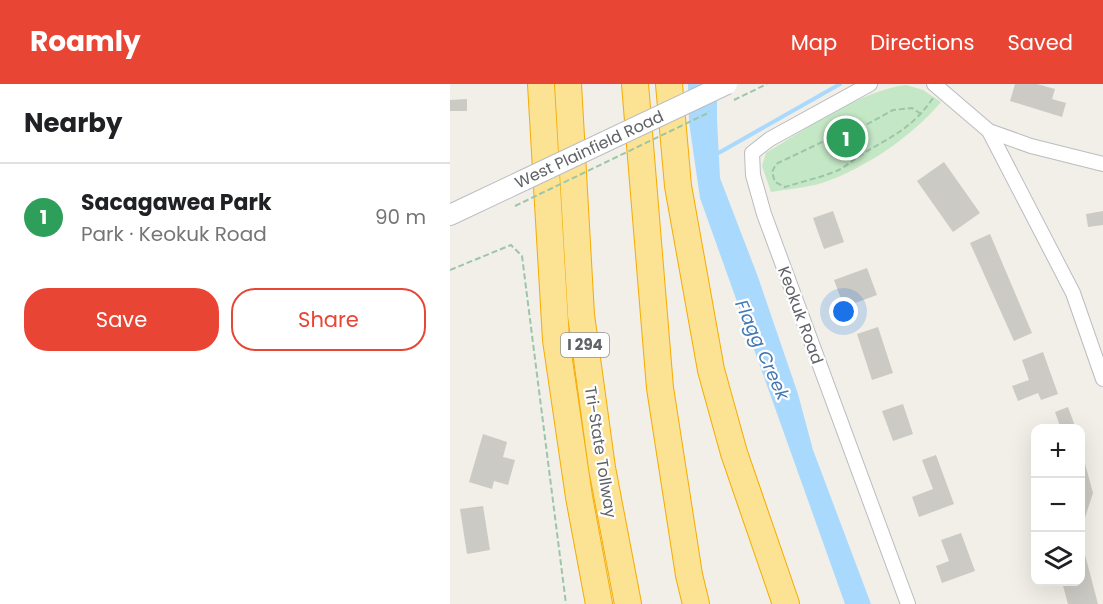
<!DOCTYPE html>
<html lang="en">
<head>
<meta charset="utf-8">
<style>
	body { margin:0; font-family:Poppins,sans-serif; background:#f2f2f2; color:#202124 }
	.controls { position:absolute; right:18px; bottom:18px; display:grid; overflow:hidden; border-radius:12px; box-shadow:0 6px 24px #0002 }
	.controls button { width:54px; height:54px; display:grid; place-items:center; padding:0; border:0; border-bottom:2px solid #e0e0e0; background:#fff; color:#202124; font:30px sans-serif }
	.you { position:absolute; left:394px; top:228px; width:21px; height:21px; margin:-15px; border:4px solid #fff; border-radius:50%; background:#1a73e8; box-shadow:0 0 0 9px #1a73e833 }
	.badge { display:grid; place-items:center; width:39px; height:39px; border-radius:50%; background:#e94535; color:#fff; font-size:20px; font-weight:700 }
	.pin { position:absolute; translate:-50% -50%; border:3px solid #fff; box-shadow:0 2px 6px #0006 }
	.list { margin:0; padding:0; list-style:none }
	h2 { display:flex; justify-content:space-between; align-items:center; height:78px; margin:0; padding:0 24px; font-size:26px }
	h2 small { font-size:20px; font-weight:400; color:#757577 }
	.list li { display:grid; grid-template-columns:39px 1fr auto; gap:18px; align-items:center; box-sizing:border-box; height:108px; padding:0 24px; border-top:2px solid #e0e0e0 }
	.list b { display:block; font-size:22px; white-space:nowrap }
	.list p { margin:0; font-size:20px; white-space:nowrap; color:#757577 }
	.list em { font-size:20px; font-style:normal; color:#757577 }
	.actions { display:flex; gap:12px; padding:18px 24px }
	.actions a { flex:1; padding:14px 0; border:2px solid #e94535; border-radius:24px; text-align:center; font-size:21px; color:#e94535 }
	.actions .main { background:#e94535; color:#fff }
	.icon { flex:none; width:33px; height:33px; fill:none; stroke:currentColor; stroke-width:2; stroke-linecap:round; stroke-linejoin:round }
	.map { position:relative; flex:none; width:653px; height:520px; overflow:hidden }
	header { display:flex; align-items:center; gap:36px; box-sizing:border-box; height:84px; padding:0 30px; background:#e94535; color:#fff }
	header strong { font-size:28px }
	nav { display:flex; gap:33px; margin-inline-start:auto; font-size:21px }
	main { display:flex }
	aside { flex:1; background:#fff }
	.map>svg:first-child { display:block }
	.green { fill:#c4e7c5 }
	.water { fill:#aad9fe }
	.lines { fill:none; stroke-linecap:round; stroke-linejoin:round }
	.stream { stroke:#aad9fe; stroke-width:4 }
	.building { fill:#cccac4 }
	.street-casing { stroke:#b9bcc0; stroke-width:16 }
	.secondary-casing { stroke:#babdc2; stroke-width:22 }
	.highway-casing { stroke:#f6ac02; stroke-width:28 }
	.path { stroke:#9cc6a9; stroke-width:2; stroke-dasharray:6 3; stroke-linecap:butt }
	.street { stroke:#fff; stroke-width:14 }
	.secondary { stroke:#fff; stroke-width:20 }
	.highway { stroke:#fce293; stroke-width:26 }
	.secondary-bridge-casing { stroke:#babdc2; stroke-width:22; stroke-linecap:butt }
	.path-bridge { stroke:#9cc6a9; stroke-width:2; stroke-dasharray:6 3; stroke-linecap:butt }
	.secondary-bridge { stroke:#fff; stroke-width:20 }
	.labels { text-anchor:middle; stroke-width:4.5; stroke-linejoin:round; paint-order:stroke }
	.shield { fill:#fff; stroke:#8f9195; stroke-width:1.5 }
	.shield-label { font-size:15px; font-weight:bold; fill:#5f6267 }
	.street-label { font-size:16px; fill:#5f6267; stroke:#fff }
	.water-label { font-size:18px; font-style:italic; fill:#4478b2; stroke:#fff }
</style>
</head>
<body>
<header>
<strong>Roamly</strong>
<nav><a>Map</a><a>Directions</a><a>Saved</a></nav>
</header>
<main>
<aside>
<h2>Nearby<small></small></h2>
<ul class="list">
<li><span class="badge" style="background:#2e9e5b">1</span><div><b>Sacagawea Park</b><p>Park · Keokuk Road</p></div><em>90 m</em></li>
</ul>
<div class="actions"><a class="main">Save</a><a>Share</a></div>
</aside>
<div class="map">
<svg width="653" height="520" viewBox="0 0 653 520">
	<rect width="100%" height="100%" fill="#f1efe7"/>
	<path class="green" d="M456,1L473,6L491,18C461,53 416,84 372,99C356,104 337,105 321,108L312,82L316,69C354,46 412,6 456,1Z"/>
	<polygon class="water" points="238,0 267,0 267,36 270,94 308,193 348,310 363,366 421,520 395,520 250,114 239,38"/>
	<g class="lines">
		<polyline class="stream" points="265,71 390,0"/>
	</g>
	<g class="building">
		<polygon points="565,0 587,0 605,5 602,15 616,19 612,33 560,17"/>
		<polygon points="17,15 17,27 0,27 0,16"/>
		<polygon points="494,78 530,129 503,148 467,97"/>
		<polygon points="383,127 394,158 374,165 363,134"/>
		<polygon points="653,127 653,141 638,143 636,130"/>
		<polygon points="540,150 582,249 564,257 520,159"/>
		<polygon points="417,184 427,211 394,223 384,196"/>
		<polygon points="428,243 443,289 422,296 407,250"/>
		<polygon points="593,268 608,310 591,316 588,309 568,317 562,302 579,296 572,276"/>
		<polygon points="453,320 463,350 443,357 432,327"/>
		<polygon points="618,323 626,345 611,345 605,328"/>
		<polygon points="33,350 57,358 53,373 65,376 58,401 44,397 42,405 19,398"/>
		<polygon points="486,371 504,420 469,433 462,413 483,405 472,376"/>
		<polygon points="634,376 643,409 633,440 630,440 630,377"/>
		<polygon points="33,422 40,466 17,470 10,425"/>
		<polygon points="511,449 525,487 492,499 486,482 499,477 491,456"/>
		<polygon points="634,467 648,520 618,520 612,498 630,498 630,468"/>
	</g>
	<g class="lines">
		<g class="street-casing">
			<g id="street">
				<polyline points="420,0 320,55 302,69 303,91 314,130 458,520"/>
				<polyline points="484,0 539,47 623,209 653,295"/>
				<polyline points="539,47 581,62 653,80"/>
			</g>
		</g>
		<g class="secondary-casing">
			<polyline id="secondary" points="0,131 74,96"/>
		</g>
		<g class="highway-casing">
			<g id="highway">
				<polyline points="91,0 106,256 129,413 149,520"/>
				<polyline points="118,0 131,231 152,384 178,520"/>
				<polyline points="185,0 210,304 239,491 246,520"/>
				<polyline points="219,0 228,102 261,286 284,369 336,520"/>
			</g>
		</g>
		<g class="path">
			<path d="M471,30L462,24L443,26L403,48L391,49L326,80L322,88L325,98L335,103C351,98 368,94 384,88C395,84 401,77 411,71C441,52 461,46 483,14"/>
			<polyline points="0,186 61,161 72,172 116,520"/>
		</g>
		<use href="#street" class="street"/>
		<use href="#secondary" class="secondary"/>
		<use href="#highway" class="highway"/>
		<g class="secondary-bridge-casing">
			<polyline id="secondary-bridge" points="74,96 277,0"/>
		</g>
		<g class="path-bridge">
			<polyline points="284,16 317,0"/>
			<polyline points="65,122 260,28"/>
		</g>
		<use href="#secondary-bridge" class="secondary-bridge"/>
	</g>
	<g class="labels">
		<rect class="shield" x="111" y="249" width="48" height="24" rx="4.5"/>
		<g class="shield-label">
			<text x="135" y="266">I 294</text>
		</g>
		<g class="street-label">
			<text transform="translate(139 65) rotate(-25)" y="6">West Plainfield Road</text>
			<text transform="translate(351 231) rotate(70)" y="6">Keokuk Road</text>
			<text transform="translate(151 368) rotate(81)" y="6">Tri-State Tollway</text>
		</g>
		<g class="water-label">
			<text transform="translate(312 266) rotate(66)" y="6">Flagg Creek</text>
		</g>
	</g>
</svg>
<div class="controls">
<button>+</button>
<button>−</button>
<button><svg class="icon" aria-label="layers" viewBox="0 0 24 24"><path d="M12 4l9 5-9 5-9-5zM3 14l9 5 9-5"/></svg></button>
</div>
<div class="you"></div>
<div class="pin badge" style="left:396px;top:54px;background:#2e9e5b">1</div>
</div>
</main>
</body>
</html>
